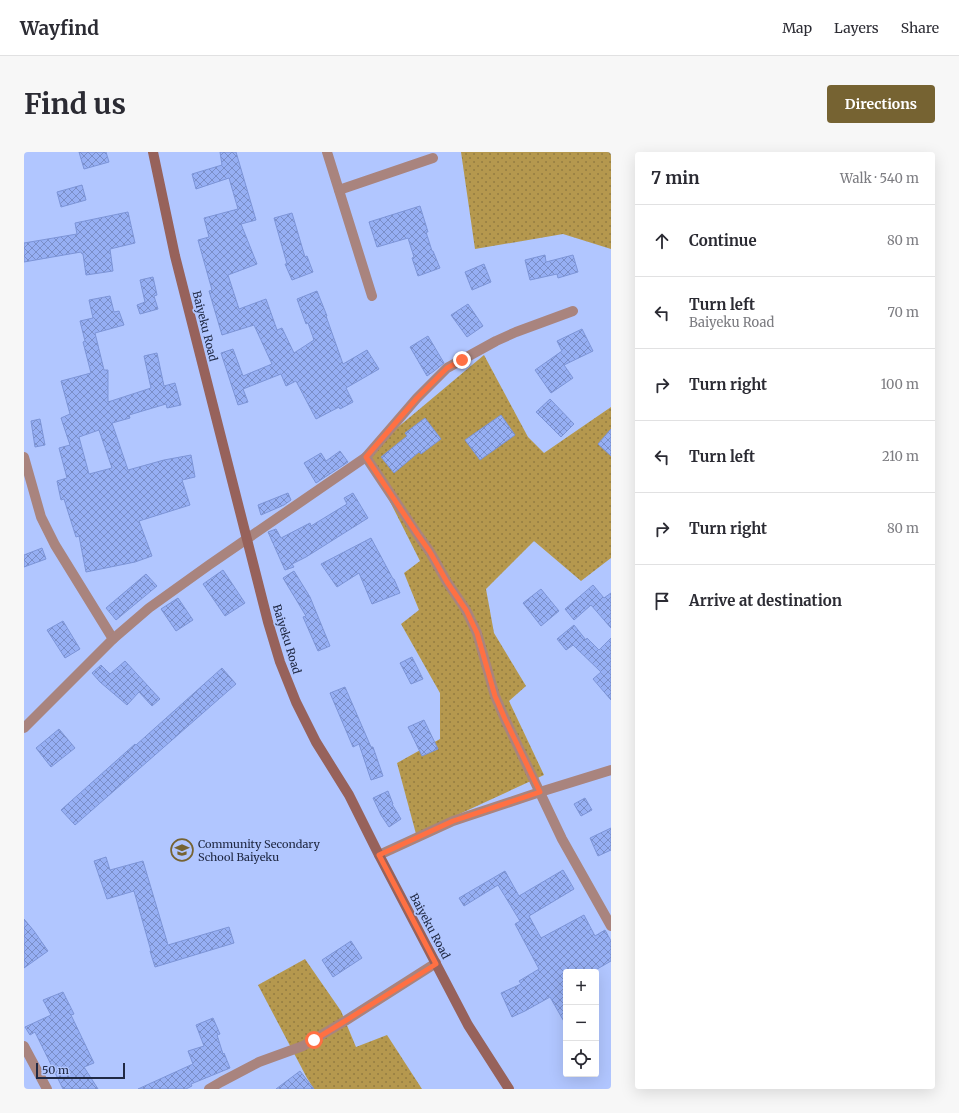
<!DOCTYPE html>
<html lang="en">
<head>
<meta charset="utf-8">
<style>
	body { margin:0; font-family:Merriweather,serif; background:#f7f7f7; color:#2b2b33 }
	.controls { position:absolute; right:12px; bottom:12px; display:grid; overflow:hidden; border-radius:4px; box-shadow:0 4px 16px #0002 }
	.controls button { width:36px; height:36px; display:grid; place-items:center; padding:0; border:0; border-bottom:1px solid #e1e1e2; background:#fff; color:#2b2b33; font:20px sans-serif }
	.scale { position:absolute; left:12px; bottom:10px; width:89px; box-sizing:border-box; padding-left:4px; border:2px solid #202944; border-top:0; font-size:11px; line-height:14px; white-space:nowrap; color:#202944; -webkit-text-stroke:3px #b1c6ff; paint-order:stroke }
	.stop { position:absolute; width:12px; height:12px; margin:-9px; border:3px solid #ff7043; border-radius:50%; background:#fff }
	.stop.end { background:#ff7043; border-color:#fff; box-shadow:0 1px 4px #0008 }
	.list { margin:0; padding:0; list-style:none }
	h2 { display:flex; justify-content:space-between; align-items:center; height:52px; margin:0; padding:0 16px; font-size:17px }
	h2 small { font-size:13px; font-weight:400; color:#7c7c81 }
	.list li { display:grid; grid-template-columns:26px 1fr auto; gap:12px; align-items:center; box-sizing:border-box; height:72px; padding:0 16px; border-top:1px solid #e1e1e2 }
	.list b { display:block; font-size:15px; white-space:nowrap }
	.list p { margin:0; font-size:13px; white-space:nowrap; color:#7c7c81 }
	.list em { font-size:13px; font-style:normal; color:#7c7c81 }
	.icon { flex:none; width:22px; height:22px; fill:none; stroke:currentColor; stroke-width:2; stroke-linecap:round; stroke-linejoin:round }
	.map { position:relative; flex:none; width:587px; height:937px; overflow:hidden; border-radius:4px }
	header { display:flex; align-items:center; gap:24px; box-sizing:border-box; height:56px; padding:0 20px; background:#fff; border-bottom:1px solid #e1e1e2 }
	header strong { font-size:19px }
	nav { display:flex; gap:22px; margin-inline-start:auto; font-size:14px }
	.intro { display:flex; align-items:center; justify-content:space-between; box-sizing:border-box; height:96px; padding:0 24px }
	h1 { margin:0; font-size:28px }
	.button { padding:10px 18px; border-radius:4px; background:#766332; color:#fff; font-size:14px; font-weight:700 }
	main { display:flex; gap:24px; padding:0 24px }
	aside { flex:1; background:#fff; border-radius:4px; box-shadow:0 4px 16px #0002 }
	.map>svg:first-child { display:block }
	.grass { fill:url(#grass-dots) }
	.building { fill:url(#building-cross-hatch); stroke:#7c94d7; fill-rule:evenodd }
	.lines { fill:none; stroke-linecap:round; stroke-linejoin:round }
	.minor { stroke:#a9847e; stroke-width:10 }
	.secondary { stroke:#97625b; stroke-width:10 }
	.route { stroke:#ff7043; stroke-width:5 }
	.labels { text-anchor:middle; stroke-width:3.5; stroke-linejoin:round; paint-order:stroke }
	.street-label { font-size:11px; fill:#202944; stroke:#b1c6ff }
	.poi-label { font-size:11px; fill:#202944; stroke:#b1c6ff; text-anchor:start }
</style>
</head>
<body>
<header>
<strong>Wayfind</strong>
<nav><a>Map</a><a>Layers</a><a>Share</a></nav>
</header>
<div class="intro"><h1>Find us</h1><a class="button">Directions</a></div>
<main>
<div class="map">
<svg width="587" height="937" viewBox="0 0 587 937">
	<defs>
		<pattern id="grass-dots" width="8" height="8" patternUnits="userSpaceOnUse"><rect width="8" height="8" fill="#b5984e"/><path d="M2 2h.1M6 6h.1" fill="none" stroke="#937c42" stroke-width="1.8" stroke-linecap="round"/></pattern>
		<pattern id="building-cross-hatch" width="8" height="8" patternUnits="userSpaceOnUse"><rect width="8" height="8" fill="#96aff4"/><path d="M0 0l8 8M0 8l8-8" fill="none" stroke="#7a8ec7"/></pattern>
	</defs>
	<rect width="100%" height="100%" fill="#b1c6ff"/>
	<g class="grass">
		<polygon points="437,0 587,0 587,97 539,82 451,97"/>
		<polygon points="460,203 504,285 520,301 587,255 587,406 557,429 510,389 462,437 470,481 502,534 485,549 520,623 392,682 373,611 416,587 416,541 377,472 395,458 380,421 396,409 342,302"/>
		<polygon points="281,807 317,859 332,895 363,883 398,937 290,937 283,926 234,833"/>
	</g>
	<g class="building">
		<polygon points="55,0 82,0 85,10 60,17"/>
		<polygon points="196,0 212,0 232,68 217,72 233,112 204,123 215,157 242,147 253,178 258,176 270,201 290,188 284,171 282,172 273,147 293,139 303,164 302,164 319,212 343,198 355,217 322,236 329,250 316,257 315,255 292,267 272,229 262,234 257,222 219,237 224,250 214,253 197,201 209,197 219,224 248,212 230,173 198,183 185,139 188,138 174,88 185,85 180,66 214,57 205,26 172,37 168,22 198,13"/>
		<polygon points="58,33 62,48 37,55 33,40"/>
		<polygon points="396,54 404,80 402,80 408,99 409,99 416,116 394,124 388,106 390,105 384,86 353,95 345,70"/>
		<polygon points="104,60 111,91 86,97 89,119 62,123 59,102 58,102 57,100 0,110 0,91 53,82 51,71"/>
		<polygon points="268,61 281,105 283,104 289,120 268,128 261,112 263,112 250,66"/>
		<polygon points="521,103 522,110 549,103 554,120 534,126 533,122 506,128 501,108"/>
		<polygon points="460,112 467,130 448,138 441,120"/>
		<polygon points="129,125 133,143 130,144 134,157 116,162 113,153 121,150 116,128"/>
		<path d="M86,144L90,160L95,159L100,173L71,181L80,218H84V250L127,236L120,204L133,201L140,234L151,231L157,253L143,256L142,252L105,263L106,266L88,271L104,318L140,308L167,303L171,325L158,328L166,353L115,369L128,404L111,410L62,420L55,384L52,385L40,347L37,348L33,329L43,326L35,296L46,293L37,266L46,262L37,229L67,221L59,190L61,189L56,169L69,166L65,148ZM75,278L88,316L65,322L55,285Z"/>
		<polygon points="444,152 459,174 443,185 427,163"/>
		<polygon points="558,177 569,199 540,213 549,226 527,241 511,218 538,199 533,189"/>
		<polygon points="404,184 420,211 410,219 403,224 386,195"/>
		<polygon points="526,247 550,272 537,285 512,260"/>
		<polygon points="477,263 491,283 456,308 441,288"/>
		<polygon points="401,266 417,287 397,302 395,300 370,321 357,305 383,284 381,281"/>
		<polygon points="16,267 21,293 11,295 7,269"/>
		<polygon points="587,277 587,304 574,292"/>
		<polygon points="316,299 324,310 292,331 280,311 297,301 302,309"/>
		<polygon points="264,341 267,348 260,353 237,363 234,353"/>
		<polygon points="329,341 344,366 282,405 268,412 270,415 261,418 244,380 252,377 257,386 286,371 287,374 323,352 320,346"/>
		<polygon points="347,386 369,427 370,427 376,441 348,452 335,421 313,435 297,412"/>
		<polygon points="18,396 22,407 0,415 0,403"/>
		<polygon points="199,418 221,451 201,464 179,432"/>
		<polygon points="270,419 286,445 306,494 294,499 279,465 282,464 259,426"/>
		<polygon points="122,422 133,434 92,468 82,456"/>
		<polygon points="569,433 580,446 587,441 587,476 567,453 550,468 541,457"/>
		<polygon points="517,437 535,459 517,474 499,451"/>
		<polygon points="154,446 169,468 152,479 137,457"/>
		<polygon points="39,469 56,497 41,506 23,478"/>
		<polygon points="550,473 562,488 563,486 575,498 587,486 587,548 569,527 577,520 549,493 542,498 533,487"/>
		<polygon points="388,505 399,527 387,532 376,511"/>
		<polygon points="101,509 136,547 128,554 115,540 103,553 76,530 68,521 77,513 86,522"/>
		<polygon points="198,516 212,532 51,673 37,658 111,592 112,593"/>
		<polygon points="321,535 347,595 349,595 359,624 347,628 335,592 329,595 306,541"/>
		<polygon points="400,568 414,597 398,604 384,575"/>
		<polygon points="35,577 51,596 27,615 12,596"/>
		<polygon points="364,639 369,652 368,652 377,667 365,675 357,663 349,646"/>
		<polygon points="561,646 568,658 557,664 550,652"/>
		<polygon points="587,676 587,698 574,704 566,686"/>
		<polygon points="82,705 86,718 119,709 144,793 205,775 210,791 131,815 126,799 127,799 110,739 83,747 70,709"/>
		<polygon points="539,718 550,737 505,764 517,786 560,763 571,784 581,778 587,789 587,809 568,820 542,820 542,873 526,845 501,859 488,865 477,841 497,832 495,829 515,817 491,772 496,769 474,733 440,754 435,746 481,719 495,744"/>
		<polygon points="0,767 10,779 24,799 0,816"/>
		<polygon points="327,789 338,806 309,825 298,808"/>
		<polygon points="39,840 50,862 47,863 70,911 60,915 74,937 39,937 11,880 6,883 1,875 27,863 19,848"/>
		<polygon points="189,866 196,882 193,883 199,902 200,901 206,916 167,932 168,934 162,937 114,937 169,912 164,899 180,894 172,873"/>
		<polygon points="276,919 290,937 252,937"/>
	</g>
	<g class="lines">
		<g class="minor">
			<polyline points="303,0 348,144"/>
			<polyline points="315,38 409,6"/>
			<polyline points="0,305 17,365 31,393 89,487"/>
			<polyline points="342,305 394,383 406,400 423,430 442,458 453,481 471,544 481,567 538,687 587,774"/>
			<polyline points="0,576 89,487 125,456 185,413 342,305 393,246 423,216 472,189 492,180 549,159"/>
			<polyline points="355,703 429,669 516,640 587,618"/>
			<polyline points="0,894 23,937"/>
			<polyline points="185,937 197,930 235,910 279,894 321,869 412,811"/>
		</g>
		<polyline class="secondary" points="129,0 151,104 244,470 256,510 272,550 292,590 325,643 355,703 444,873 485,937"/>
	</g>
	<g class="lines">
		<polyline class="route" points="290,888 321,869 412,812 355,703 429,669 516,640 481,567 471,544 453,481 442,458 423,430 406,400 394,383 342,305 393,246 423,216 438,208"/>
	</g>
	<defs>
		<g id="school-ring" transform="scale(1.15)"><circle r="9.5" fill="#b1c6ff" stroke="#766332" stroke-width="1.5"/><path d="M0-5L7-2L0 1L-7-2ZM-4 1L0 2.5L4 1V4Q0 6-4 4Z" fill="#766332"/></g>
	</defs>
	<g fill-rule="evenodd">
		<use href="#school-ring" x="158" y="698"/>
	</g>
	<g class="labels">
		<g class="street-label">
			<text transform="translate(181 174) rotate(76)" y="4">Baiyeku Road</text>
			<text transform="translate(263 487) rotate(73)" y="4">Baiyeku Road</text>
			<text transform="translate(406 774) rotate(62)" y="4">Baiyeku Road</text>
		</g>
		<g class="poi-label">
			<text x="174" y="696">Community Secondary<tspan x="174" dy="13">School Baiyeku</tspan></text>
		</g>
	</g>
</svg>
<div class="controls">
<button>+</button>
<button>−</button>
<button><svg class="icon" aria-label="locate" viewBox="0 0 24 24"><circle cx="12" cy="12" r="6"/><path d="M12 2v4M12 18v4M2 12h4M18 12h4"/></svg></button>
</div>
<div class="scale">50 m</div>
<div class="stop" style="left:290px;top:888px"></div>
<div class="stop end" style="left:438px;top:208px"></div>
</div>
<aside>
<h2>7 min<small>Walk · 540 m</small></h2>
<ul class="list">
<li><svg class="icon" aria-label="ahead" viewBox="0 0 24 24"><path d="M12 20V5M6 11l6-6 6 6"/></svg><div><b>Continue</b></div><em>80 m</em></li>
<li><svg class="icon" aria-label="left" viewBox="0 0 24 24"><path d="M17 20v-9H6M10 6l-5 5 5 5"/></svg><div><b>Turn left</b><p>Baiyeku Road</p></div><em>70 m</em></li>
<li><svg class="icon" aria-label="right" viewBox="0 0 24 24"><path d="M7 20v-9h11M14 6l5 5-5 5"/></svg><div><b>Turn right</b></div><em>100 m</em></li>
<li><svg class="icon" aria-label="left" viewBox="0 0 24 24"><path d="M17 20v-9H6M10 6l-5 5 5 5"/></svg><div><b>Turn left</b></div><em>210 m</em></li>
<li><svg class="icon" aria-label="right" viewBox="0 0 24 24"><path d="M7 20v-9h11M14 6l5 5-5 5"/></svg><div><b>Turn right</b></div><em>80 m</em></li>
<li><svg class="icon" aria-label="arrive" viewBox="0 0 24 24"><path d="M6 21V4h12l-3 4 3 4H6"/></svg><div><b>Arrive at destination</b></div></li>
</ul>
</aside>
</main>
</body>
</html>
